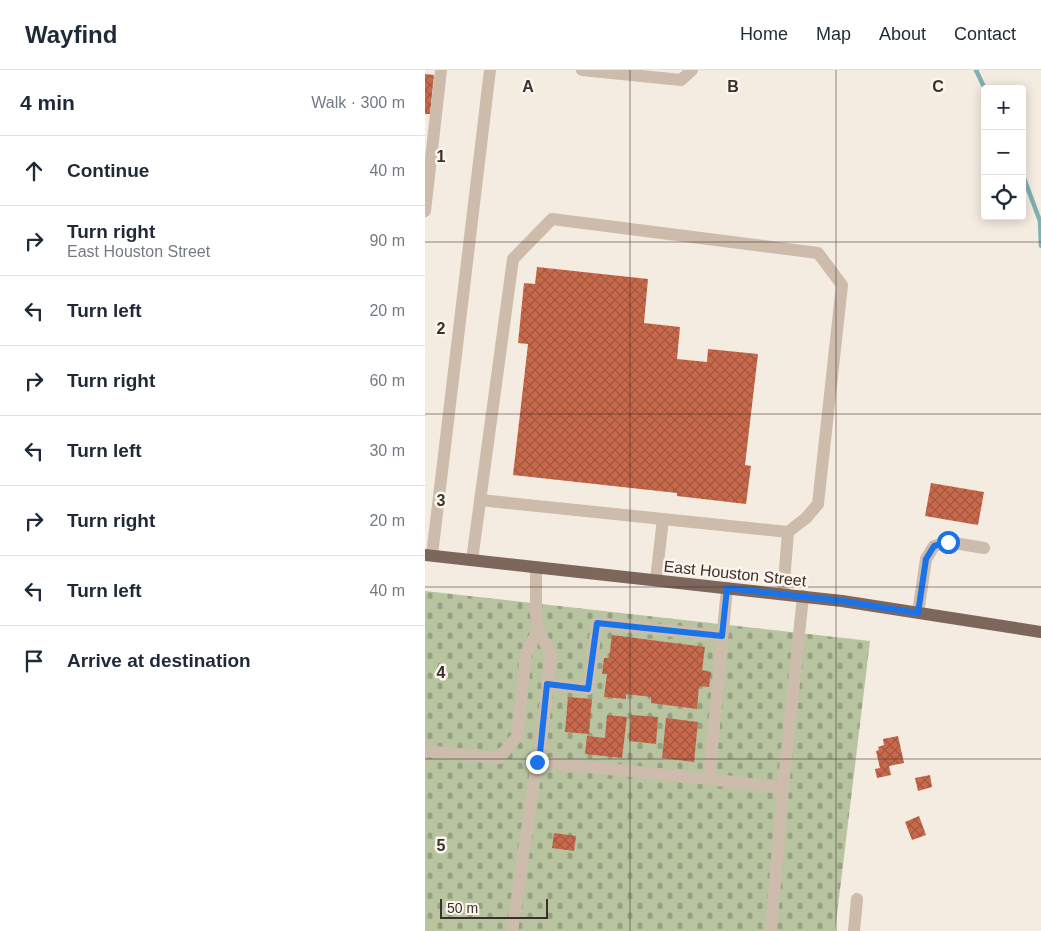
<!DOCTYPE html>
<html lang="en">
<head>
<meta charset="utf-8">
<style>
	body { margin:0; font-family:Arial,sans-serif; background:#f2f2f3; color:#1f2937 }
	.controls { position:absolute; right:15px; top:15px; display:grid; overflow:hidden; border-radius:5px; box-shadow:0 2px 12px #0003 }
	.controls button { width:45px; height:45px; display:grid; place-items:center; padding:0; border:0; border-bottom:1px solid #e0e1e3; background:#fff; color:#1f2937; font:25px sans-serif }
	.scale { position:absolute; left:15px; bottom:12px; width:108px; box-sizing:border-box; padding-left:5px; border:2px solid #3b302b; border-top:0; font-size:14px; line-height:18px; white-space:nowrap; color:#3b302b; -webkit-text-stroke:4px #fbf5ee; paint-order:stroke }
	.stop { position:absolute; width:15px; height:15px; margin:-11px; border:4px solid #1a73e8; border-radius:50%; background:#fff }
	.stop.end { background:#1a73e8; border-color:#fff; box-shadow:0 1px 5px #0008 }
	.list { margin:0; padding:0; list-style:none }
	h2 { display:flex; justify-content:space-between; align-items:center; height:65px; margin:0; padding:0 20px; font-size:21px }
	h2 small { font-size:16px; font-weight:400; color:#747a83 }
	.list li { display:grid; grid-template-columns:32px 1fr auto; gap:15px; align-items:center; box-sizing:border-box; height:70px; padding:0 20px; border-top:1px solid #e0e1e3 }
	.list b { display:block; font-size:19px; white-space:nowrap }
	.list p { margin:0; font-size:16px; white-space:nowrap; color:#747a83 }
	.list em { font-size:16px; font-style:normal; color:#747a83 }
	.icon { flex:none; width:28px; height:28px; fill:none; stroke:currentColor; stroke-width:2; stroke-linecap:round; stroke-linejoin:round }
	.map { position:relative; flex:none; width:616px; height:861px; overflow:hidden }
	header { display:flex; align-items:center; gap:30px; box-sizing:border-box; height:70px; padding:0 25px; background:#fff; border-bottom:1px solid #e0e1e3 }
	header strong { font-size:24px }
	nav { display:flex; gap:28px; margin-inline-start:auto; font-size:18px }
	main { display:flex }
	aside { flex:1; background:#fff }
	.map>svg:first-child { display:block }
	.cemetery { fill:url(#cemetery-stones) }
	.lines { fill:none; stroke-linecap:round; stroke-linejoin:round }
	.stream { stroke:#7fb0b2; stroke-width:4.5 }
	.building { fill:url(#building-cross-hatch) }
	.minor { stroke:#cdbbac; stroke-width:12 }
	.major { stroke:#7d675c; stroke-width:12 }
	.route { stroke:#1a73e8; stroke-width:6 }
	.grid { fill:none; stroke:#3b302b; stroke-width:1; stroke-opacity:0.55 }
	.labels { text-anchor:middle; stroke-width:5; stroke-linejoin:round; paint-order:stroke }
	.street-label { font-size:16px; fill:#3b302b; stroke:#fbf5ee }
	.grid-label { font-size:16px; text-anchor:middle; font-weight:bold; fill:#3b302b; stroke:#fbf5ee; stroke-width:5; stroke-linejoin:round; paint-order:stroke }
</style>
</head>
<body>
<header>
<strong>Wayfind</strong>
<nav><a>Home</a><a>Map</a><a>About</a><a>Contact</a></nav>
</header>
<main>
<aside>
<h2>4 min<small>Walk · 300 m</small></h2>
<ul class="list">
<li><svg class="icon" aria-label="ahead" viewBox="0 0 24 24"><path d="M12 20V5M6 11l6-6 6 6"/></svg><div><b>Continue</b></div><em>40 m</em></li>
<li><svg class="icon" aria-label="right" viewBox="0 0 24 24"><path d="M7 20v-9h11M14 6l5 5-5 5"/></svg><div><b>Turn right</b><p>East Houston Street</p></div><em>90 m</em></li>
<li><svg class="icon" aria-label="left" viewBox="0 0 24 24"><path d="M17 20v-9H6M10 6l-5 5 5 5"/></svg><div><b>Turn left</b></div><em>20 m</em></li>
<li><svg class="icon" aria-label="right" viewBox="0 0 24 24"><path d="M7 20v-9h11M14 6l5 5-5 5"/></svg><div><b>Turn right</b></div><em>60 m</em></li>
<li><svg class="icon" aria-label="left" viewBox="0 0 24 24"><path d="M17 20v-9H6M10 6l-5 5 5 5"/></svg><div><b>Turn left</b></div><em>30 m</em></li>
<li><svg class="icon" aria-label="right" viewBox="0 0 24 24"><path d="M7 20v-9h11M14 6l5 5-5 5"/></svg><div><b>Turn right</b></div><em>20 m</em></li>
<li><svg class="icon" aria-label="left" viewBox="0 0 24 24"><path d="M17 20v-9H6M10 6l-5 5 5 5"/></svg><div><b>Turn left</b></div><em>40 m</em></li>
<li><svg class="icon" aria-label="arrive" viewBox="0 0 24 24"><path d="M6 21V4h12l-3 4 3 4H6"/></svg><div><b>Arrive at destination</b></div></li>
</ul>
</aside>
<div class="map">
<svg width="616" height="861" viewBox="0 0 616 861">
	<defs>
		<pattern id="cemetery-stones" width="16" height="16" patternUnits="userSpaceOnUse" patternTransform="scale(1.25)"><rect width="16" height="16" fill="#b8c4a0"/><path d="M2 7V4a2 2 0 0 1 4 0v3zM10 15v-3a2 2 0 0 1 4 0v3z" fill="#97a083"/></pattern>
		<pattern id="building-cross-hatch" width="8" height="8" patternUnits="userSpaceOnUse" patternTransform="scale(1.25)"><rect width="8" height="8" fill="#c8694b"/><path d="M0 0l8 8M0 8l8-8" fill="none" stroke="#a4573f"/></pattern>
	</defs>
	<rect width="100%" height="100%" fill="#f4ebe1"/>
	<polygon class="cemetery" points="0,521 445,571 410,861 0,861"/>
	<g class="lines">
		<g class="stream">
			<polyline points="551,0 560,19"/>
			<polyline points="597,103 615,151 616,176"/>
		</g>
	</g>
	<g class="building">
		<polygon points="0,4 9,5 5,44 0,44"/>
		<polygon points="112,197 223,209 219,253 255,257 252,289 282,292 283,279 333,284 320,395 326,396 321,434 252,426 252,423 88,405 103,274 93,273 99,213 110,214"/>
		<polygon points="506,413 559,422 553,455 500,446"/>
		<polygon points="187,565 280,577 277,600 286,602 284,617 274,616 272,639 226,633 226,627 201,624 201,629 179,627 182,604 177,604 179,588 184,588"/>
		<polygon points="143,627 167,629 164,664 140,662"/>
		<polygon points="182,645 202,647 197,688 160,684 162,666 180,668"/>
		<polygon points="206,645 233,647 231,674 204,671"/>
		<polygon points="241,648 273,652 269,692 237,688"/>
		<polygon points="473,666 479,693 464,696 466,705 452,708 450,699 455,698 451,681 454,680 453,677 459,675 458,669"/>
		<polygon points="505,705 507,717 493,721 490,708"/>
		<polygon points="494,746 501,765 487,770 480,752"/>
		<polygon points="129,763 151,766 149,781 127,778"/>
	</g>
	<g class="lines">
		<g class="minor">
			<polyline points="157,0 256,10 267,0"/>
			<polyline points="0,141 16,0"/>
			<polyline points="55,430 363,462"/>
			<polyline points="7,485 65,0"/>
			<polyline points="47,490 88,189 127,149 393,183 417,215 393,434 381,448 363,462 358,524"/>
			<polyline points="231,510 238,449"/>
			<polyline points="493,543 501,489 509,476 523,472 559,478"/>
			<polyline points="122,614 163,619 172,553 297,566"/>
			<polyline points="0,681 74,688 92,667 101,584 113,560"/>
			<polyline points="112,692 284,709 302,518"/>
			<polyline points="284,709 358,718"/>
			<polyline points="87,861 112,692 115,683 126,585 113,560 111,544 111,497"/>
			<polyline points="346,861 358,718 378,526"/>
			<polyline points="429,861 432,829"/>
		</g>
		<polyline class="major" points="0,485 417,531 616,562"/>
	</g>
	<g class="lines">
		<polyline class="route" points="112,692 115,683 122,614 163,619 172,553 297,566 302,518 417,531 493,543 501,489 509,476 523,472"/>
	</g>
	<path class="grid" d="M205,0V861M411,0V861M0,172H616M0,344H616M0,517H616M0,689H616"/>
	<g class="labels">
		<g class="street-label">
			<text transform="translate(310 503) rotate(6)" y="6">East Houston Street</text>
		</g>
	</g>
	<g class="grid-label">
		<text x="103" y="22">A</text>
		<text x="308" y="22">B</text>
		<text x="513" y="22">C</text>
		<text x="16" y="92">1</text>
		<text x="16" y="264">2</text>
		<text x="16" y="436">3</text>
		<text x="16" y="608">4</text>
		<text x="16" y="781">5</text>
	</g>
</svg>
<div class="controls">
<button>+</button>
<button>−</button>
<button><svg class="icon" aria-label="locate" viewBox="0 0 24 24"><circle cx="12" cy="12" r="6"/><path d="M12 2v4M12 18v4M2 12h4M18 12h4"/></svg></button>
</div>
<div class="scale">50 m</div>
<div class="stop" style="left:523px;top:472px"></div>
<div class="stop end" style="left:112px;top:692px"></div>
</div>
</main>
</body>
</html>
